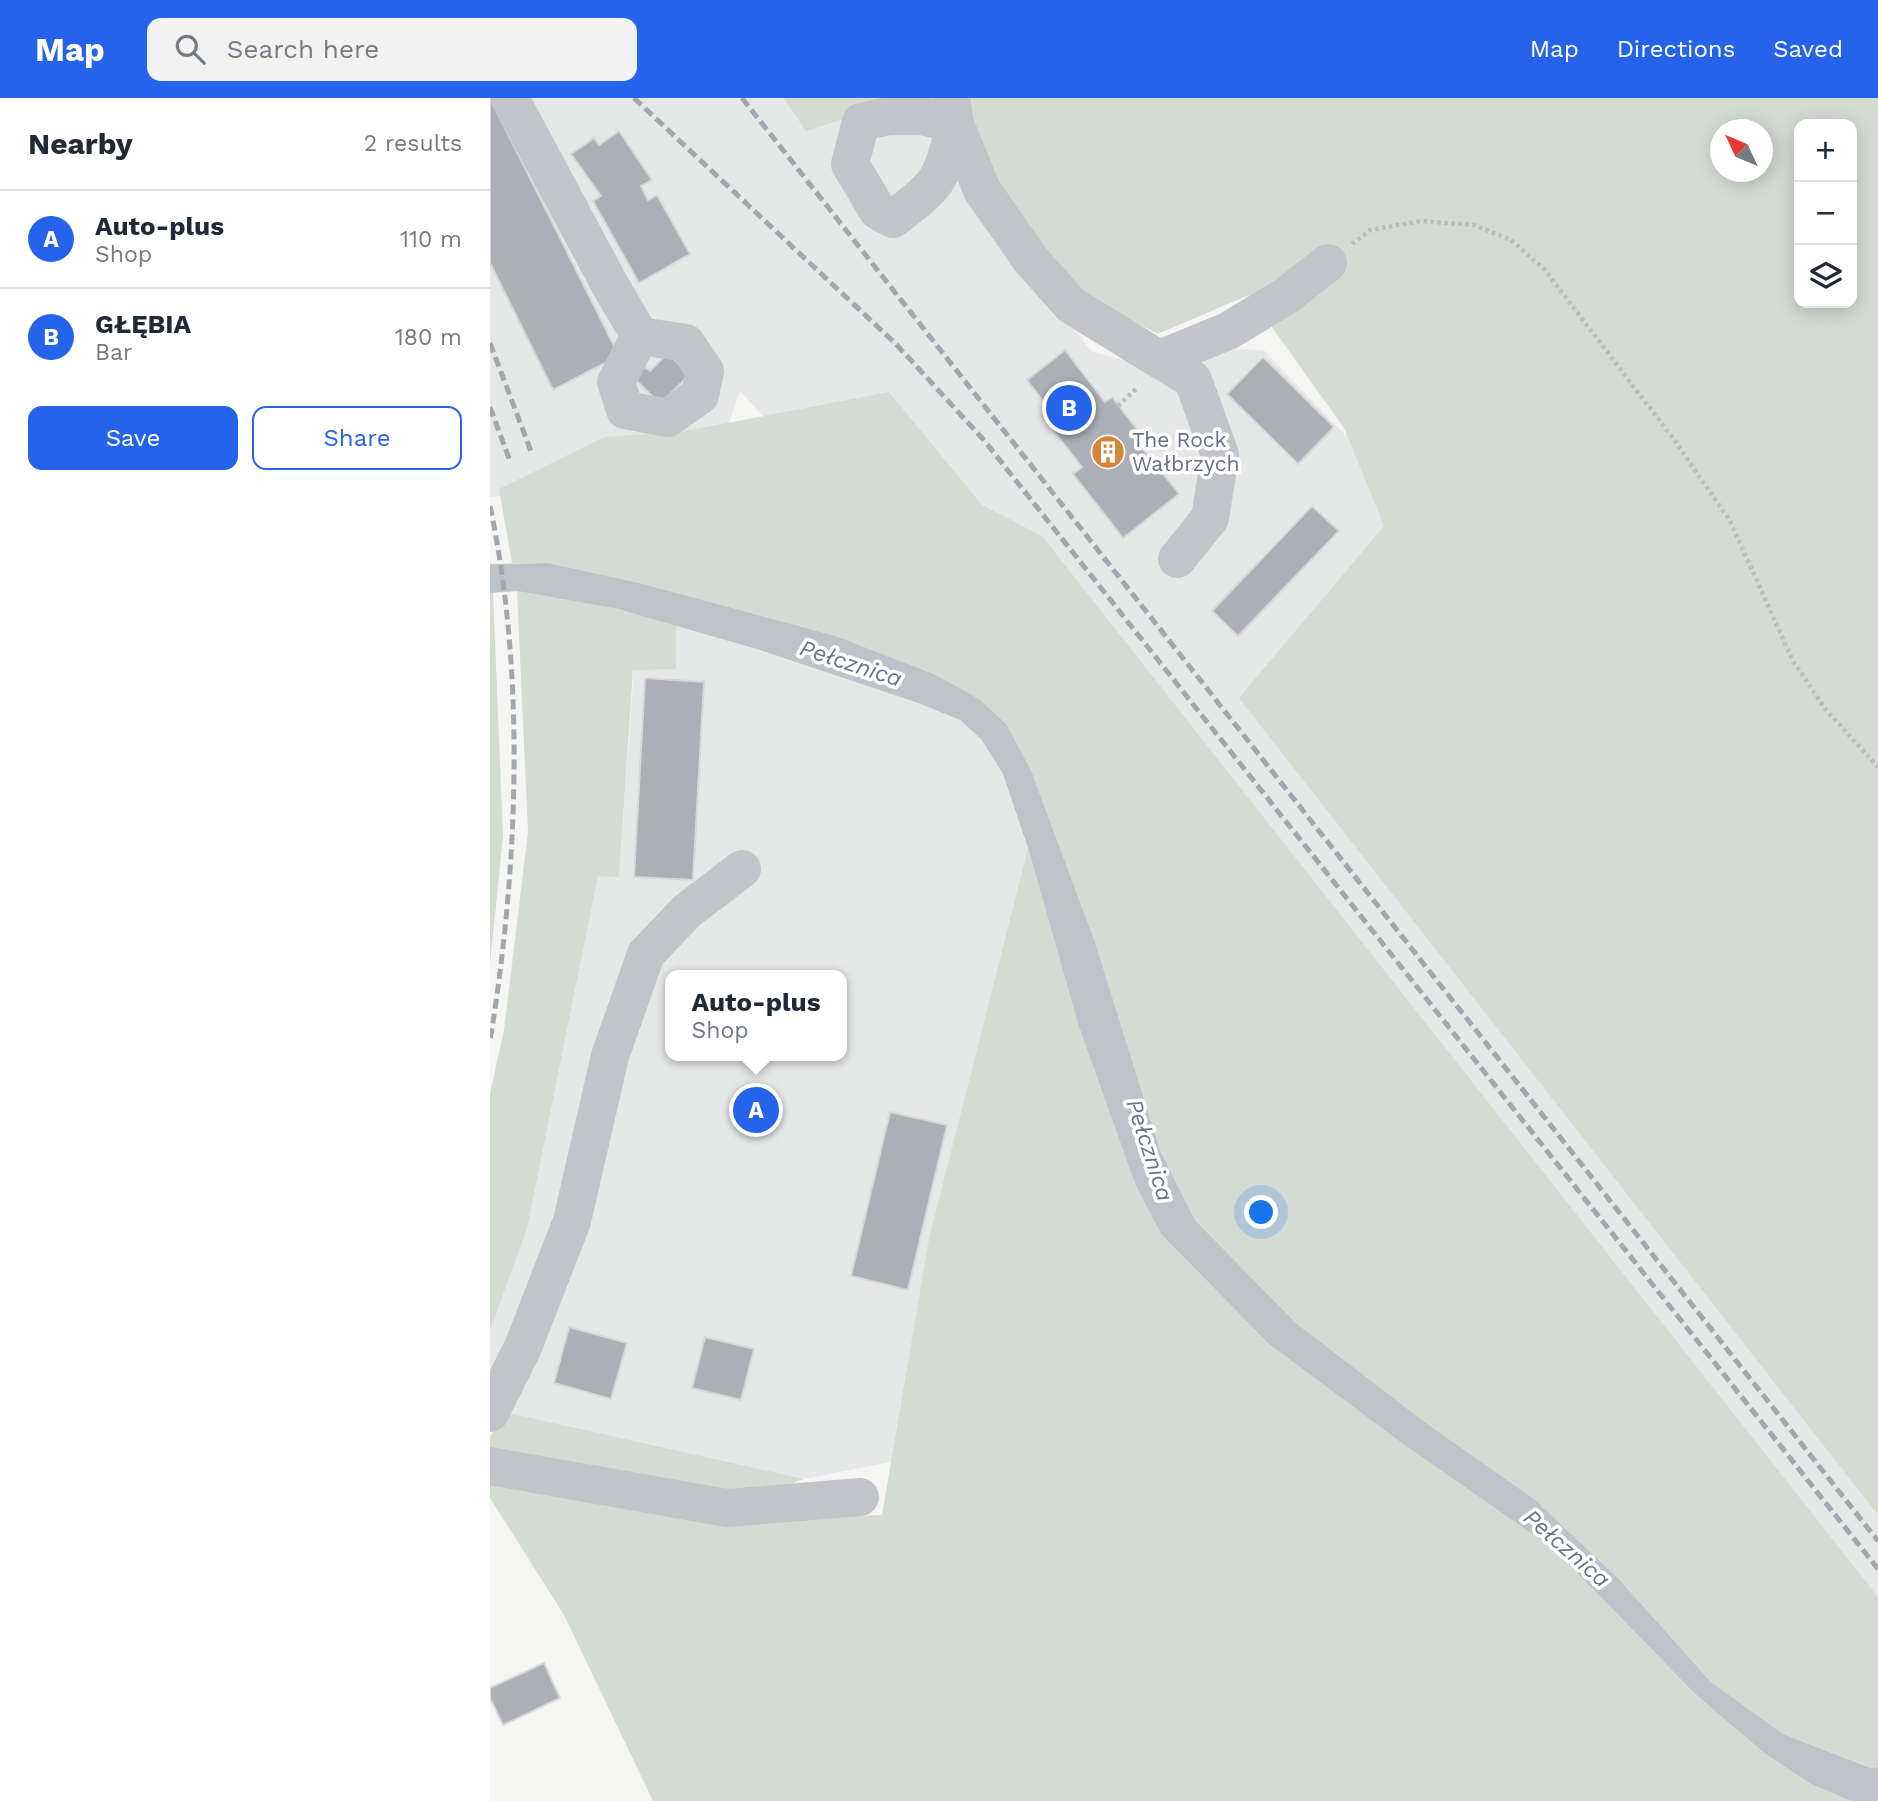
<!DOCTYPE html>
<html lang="en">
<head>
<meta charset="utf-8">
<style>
	body { margin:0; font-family:"Work Sans",sans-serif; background:#f2f2f3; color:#1f2937 }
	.controls { position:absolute; right:21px; top:21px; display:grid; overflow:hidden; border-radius:14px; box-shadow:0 4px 18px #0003 }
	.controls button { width:63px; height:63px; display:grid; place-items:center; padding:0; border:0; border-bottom:2px solid #e0e1e3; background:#fff; color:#1f2937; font:35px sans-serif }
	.compass { position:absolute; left:1220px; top:21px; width:63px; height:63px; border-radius:50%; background:#fff; box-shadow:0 4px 18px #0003; rotate:314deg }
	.you { position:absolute; left:772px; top:1115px; width:24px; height:24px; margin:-18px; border:5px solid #fff; border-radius:50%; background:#1a73e8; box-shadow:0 0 0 10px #1a73e833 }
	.badge { display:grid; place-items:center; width:46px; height:46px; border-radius:50%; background:#2563eb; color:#fff; font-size:23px; font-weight:700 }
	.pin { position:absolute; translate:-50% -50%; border:4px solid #fff; box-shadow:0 2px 7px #0006 }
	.popup { position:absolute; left:175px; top:872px; width:182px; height:91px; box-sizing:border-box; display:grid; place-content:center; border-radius:14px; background:#fff; filter:drop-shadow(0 2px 5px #0005); font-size:23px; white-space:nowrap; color:#747a83 }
	.popup b { font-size:26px; color:#1f2937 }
	.popup::after { content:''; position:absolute; left:50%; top:100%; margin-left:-14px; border:14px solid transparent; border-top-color:#fff }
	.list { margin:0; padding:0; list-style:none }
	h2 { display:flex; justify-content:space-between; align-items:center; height:91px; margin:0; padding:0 28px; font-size:30px }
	h2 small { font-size:23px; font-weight:400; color:#747a83 }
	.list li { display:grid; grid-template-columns:46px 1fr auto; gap:21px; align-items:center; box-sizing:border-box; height:98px; padding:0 28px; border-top:2px solid #e0e1e3 }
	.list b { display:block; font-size:26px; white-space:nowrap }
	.list p { margin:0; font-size:23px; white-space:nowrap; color:#747a83 }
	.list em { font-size:23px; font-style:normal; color:#747a83 }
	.actions { display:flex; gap:14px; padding:21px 28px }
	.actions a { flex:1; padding:16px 0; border:2px solid #2563eb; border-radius:14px; text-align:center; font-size:24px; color:#2563eb }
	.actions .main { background:#2563eb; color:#fff }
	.icon { flex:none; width:38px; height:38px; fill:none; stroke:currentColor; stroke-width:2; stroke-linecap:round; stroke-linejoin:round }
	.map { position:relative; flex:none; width:1388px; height:1703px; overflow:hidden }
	header { display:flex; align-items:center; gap:42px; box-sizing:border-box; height:98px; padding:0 35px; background:#2563eb; color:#fff }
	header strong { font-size:33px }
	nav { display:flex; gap:38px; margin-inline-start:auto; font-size:24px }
	.search { width:490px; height:63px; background:#f2f2f3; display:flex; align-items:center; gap:18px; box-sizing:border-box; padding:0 24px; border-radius:14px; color:#747a83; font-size:26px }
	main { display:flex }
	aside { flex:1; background:#fff }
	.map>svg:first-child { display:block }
	.built { fill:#e6e7e7; fill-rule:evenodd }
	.green { fill:#d4dbd3; fill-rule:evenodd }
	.water { fill:#bec3ca }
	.building { fill:#acafb7; stroke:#d7d8d6; stroke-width:2 }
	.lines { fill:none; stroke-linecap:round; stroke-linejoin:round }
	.path { stroke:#babbbf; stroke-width:4.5; stroke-dasharray:3.5 3.5; stroke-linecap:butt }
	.minor { stroke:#c2c4c9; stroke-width:38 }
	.rail { stroke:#a4a6ad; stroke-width:5; stroke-dasharray:10 5; stroke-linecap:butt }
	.labels { text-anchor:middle; stroke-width:7; stroke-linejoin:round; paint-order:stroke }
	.poi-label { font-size:21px; fill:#686f82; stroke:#fff; text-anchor:start }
	.water-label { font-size:23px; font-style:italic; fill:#697585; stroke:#fff }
</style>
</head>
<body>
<header>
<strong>Map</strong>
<div class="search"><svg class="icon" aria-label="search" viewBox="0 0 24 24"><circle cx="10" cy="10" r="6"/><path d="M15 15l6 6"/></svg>Search here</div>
<nav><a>Map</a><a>Directions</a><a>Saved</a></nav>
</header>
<main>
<aside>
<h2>Nearby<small>2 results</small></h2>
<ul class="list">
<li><span class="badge">A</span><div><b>Auto-plus</b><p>Shop</p></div><em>110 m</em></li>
<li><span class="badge">B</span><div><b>GŁĘBIA</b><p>Bar</p></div><em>180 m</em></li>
</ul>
<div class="actions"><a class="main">Save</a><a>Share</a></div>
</aside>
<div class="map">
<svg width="1388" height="1703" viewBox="0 0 1388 1703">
	<rect width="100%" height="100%" fill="#f5f6f3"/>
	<g class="built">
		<polygon points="0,0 449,0 479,96 601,253 672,273 741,251 774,252 849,331 951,417 1388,1246 1388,1604 417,475 250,293 236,333 24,397 0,399"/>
		<path d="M186,527L270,552L428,605L470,622L491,641L513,676L538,750L439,1140L401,1364L314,1381L0,1311V1232L37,1131L108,778H129L144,571L186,570ZM180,877H352V958H180Z"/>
	</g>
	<g class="green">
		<polygon points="294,0 419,0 316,33"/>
		<path d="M477,0H1388V1417L749,600L894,428L854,330L759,197L668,236L595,199L504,92ZM1309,26H1362V205H1309ZM1230,32H1272V74H1230Z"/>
		<polygon points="399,294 492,407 552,438 1388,1499 1388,1669 1382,1670 1293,1636 1221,1584 1128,1480 1044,1401 936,1325 806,1225 705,1122 670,1052 605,844 541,672 517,627 444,576 346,538 150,485 58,465 22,465 9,391 114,339 195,333"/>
		<polygon points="27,493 128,511 186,527 186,571 143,572 129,779 108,778 37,1131 0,1232 0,996 14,932 38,734"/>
		<polygon points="0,495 3,495 13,738 0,866"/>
		<polygon points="538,750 589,929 645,1086 671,1136 779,1246 913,1346 1065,1452 1204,1595 1274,1655 1321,1686 1361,1703 163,1703 74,1517 0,1400 0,1384 246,1422 392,1417 439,1140"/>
		<polygon points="15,1314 314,1381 275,1395 194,1394 0,1356 0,1339"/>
	</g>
	<polygon class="water" points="58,465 150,485 346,538 444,576 489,601 517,627 541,672 605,844 670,1052 705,1122 806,1225 936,1325 1044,1401 1128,1480 1221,1584 1293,1636 1381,1670 1388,1669 1388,1703 1361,1703 1321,1686 1274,1655 1204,1595 1065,1452 913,1346 779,1246 671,1136 645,1086 589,929 538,750 513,676 491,641 470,622 428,605 270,552 128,511 27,493 0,495 0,466"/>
	<g class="building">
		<polygon points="0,0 129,258 63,292 0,165"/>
		<polygon points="129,33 162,82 151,88 158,102 167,97 200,156 149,185 103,103 111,98 81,56 104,40 109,47"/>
		<polygon points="575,252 615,304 622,299 649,334 643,338 689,396 633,440 583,376 592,369 552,318 560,312 537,282"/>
		<polygon points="178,255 199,277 170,306 144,280 155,269 160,273"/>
		<polygon points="773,259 844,329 808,366 737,296"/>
		<polygon points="822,408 849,433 748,538 722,513"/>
		<polygon points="155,580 214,584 203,782 144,779"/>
		<polygon points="400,1014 457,1027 418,1192 361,1178"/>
		<polygon points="79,1229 137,1245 121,1301 64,1285"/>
		<polygon points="215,1239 264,1251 251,1302 202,1290"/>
		<polygon points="54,1565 70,1600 13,1627 0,1600 0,1590"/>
	</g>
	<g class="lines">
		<g class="path">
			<polyline points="862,146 880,132 931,123 984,127 1021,142 1055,172 1182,339 1240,423 1303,563 1336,612 1388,669"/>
			<polyline points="628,308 648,289"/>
		</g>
		<g class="minor">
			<polyline points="20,0 120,187 150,238 196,245 215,273 210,297 178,320 135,312 126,284 150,238"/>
			<polyline points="461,0 465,26 492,92 541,162 581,207 703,282 730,357 720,420 687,461"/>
			<path d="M399,18H432L465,26C451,84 450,85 403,121L388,113L360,66L371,24Z"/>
			<polyline points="672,260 738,233 796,198 838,165"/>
			<polyline points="0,1315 33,1249 82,1123 120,958 156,856 197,813 252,771"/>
			<polyline points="0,1368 237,1410 370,1399"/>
		</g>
		<g class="rail">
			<polyline points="144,0 406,246 493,341 1388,1471"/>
			<polyline points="252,0 1388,1443"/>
			<polyline points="0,245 42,356"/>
			<polyline points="0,309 20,363"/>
			<path d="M0,408C36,578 28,772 0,943"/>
		</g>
	</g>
	<defs>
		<g id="building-disc" transform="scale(1.75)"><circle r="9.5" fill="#d48536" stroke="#fff"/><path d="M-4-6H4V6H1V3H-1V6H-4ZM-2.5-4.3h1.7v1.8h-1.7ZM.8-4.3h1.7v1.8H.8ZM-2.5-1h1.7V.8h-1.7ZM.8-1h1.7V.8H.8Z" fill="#fff"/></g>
	</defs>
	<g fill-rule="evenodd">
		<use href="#building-disc" x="618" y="354"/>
	</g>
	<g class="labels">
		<g class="poi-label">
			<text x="642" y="349">The Rock<tspan x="642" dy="24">Wałbrzych</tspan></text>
		</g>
		<g class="water-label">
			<text transform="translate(361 565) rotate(18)" y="8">Pełcznica</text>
			<text transform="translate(660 1052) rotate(72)" y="8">Pełcznica</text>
			<text transform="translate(1077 1450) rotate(41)" y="8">Pełcznica</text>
		</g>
	</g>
</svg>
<div class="controls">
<button>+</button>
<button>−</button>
<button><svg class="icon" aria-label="layers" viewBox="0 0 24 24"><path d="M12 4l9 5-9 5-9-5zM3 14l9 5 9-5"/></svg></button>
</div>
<svg class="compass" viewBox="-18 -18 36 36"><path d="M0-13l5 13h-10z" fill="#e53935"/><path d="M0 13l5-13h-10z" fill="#747a83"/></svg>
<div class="you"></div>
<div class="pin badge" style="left:266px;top:1012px">A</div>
<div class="popup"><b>Auto-plus</b>Shop</div>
<div class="pin badge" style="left:579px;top:310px">B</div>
</div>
</main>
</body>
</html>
